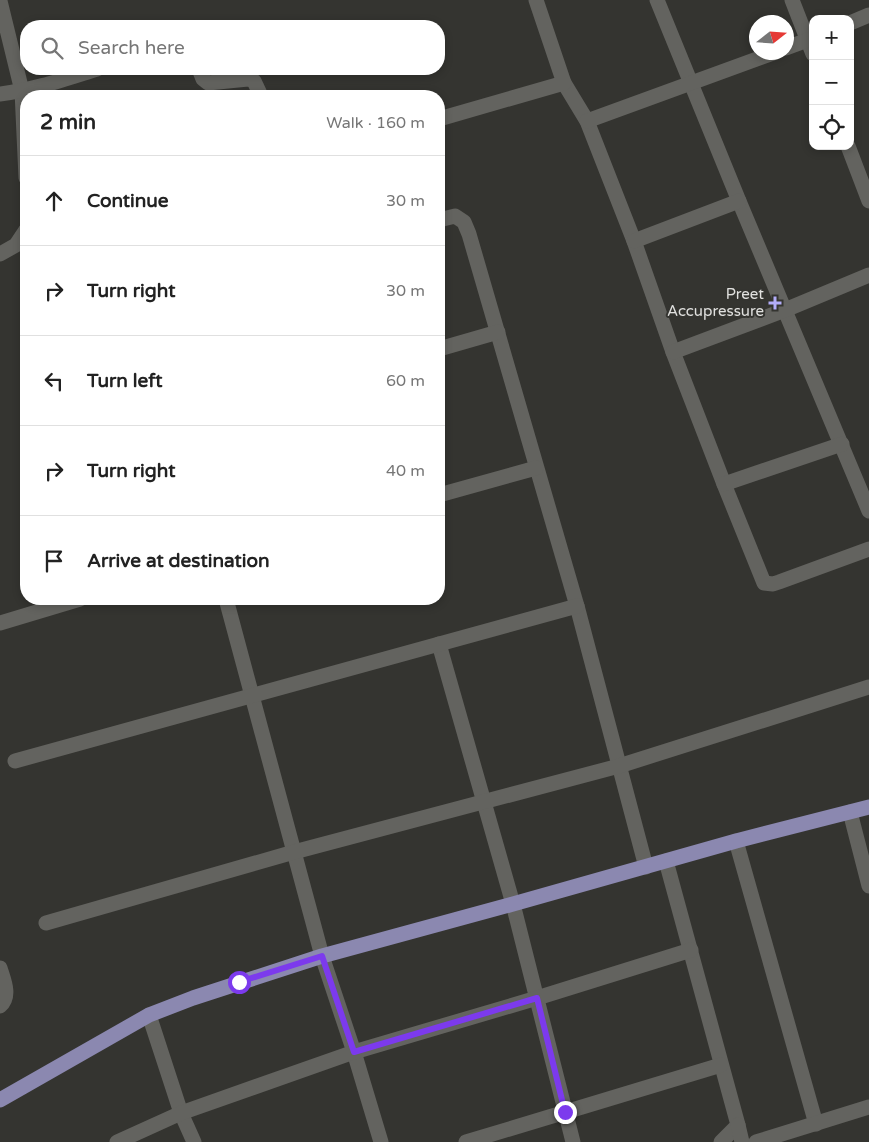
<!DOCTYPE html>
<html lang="en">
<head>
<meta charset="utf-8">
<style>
	body { margin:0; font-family:"Varela Round",sans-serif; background:#f2f2f2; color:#222 }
	.controls { position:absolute; right:15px; top:15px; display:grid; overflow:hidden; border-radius:10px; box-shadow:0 2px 8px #0003 }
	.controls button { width:45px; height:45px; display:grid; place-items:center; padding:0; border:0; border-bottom:1px solid #e0e0e0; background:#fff; color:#222; font:25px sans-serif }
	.compass { position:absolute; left:749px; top:15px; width:45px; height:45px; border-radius:50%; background:#fff; box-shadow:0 2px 8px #0003; rotate:73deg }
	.stop { position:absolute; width:15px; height:15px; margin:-11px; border:4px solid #7c3aed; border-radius:50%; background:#fff }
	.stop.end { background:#7c3aed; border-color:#fff; box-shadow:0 1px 5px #0008 }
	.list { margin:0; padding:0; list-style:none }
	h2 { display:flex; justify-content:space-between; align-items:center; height:65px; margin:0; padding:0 20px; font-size:21px }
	h2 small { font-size:16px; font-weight:400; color:#767676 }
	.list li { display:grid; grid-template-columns:32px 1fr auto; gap:15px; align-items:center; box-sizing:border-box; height:90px; padding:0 20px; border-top:1px solid #e0e0e0 }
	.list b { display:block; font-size:19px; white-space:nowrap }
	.list em { font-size:16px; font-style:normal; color:#767676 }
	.icon { flex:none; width:28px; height:28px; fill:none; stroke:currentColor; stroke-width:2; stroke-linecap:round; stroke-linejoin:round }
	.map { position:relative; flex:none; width:869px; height:1142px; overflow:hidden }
	.search { position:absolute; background:#fff; box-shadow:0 2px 8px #0003; left:20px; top:20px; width:425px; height:55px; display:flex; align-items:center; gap:12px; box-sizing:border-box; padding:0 18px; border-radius:20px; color:#767676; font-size:19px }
	.panel { position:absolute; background:#fff; box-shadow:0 2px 8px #0003; left:20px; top:90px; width:425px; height:515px; border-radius:20px }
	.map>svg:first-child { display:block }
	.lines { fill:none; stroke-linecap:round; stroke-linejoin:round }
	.minor { stroke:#63635f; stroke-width:15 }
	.major { stroke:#8b88b0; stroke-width:15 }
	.route { stroke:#7c3aed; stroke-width:6 }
	.poi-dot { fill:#b3adf9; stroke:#343430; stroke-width:2 }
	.labels { text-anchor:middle; stroke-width:4; stroke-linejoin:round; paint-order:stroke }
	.poi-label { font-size:15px; fill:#e1e1df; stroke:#343430; text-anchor:end }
</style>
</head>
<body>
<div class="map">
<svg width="869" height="1142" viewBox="0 0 869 1142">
	<rect width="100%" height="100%" fill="#343430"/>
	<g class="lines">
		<g class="minor">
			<polyline points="657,0 739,201 869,511"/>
			<polyline points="792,0 813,54"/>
			<polyline points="0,1 22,91 26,178"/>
			<polyline points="850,23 869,15"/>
			<polyline points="786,48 813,38"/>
			<polyline points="199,69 203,79 208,83 248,79 254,81 261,96"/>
			<polyline points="564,83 587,121 634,241 673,352 724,484 764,583 773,584 779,582 869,549"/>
			<path d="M0,94C34,90 65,79 97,69"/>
			<polyline points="439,119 564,83 536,0"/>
			<polyline points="587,121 776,52"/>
			<polyline points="848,146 869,201"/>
			<polyline points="439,220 455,216 464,222 469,234 577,606 646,867"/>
			<polyline points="634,241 739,201"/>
			<polyline points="0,254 16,245 26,230"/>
			<polyline points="439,349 498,332"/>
			<polyline points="673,352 785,310 869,275"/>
			<polyline points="724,484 842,444"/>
			<polyline points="439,495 536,468"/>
			<polyline points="226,599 322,956 354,1052 381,1142"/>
			<polyline points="0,623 80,599"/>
			<polyline points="439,644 513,904 573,1142"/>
			<polyline points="15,761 577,606"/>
			<polyline points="850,812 869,886"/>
			<polyline points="736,841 816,1124"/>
			<polyline points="666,861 738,1125 721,1142"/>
			<polyline points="46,923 294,852 619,766 869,687"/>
			<path d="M0,968C4,981 11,996 0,1006"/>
			<polyline points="149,1015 181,1113 194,1142"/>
			<polyline points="738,1125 742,1142"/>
			<polyline points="117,1142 181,1113 354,1052 537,998 691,950"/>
			<polyline points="466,1142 721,1065"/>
			<polyline points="756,1142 869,1107"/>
		</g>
		<polyline class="major" points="0,1100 149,1015 193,998 322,956 513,904 736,841 869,807"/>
	</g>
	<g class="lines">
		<polyline class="route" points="239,982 322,956 354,1052 537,998 565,1112"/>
	</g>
	<path class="poi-dot" d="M772.5 295.5h5v5h5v5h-5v5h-5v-5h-5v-5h5z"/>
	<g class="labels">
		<g class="poi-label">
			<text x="764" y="299">Preet<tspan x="764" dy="17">Accupressure</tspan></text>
		</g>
	</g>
</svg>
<div class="controls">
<button>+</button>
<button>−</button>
<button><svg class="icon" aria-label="locate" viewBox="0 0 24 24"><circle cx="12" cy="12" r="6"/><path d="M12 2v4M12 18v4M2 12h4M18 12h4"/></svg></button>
</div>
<svg class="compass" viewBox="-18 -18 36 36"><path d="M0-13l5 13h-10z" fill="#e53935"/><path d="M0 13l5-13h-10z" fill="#767676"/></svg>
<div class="stop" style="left:239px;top:982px"></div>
<div class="stop end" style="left:565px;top:1112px"></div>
<div class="search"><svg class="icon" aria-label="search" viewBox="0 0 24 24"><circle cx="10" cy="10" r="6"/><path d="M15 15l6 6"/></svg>Search here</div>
<section class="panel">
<h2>2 min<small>Walk · 160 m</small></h2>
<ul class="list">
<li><svg class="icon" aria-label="ahead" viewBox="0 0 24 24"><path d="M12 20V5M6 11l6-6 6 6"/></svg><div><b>Continue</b></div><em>30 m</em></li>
<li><svg class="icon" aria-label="right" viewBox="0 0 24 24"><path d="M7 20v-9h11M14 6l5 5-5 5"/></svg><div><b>Turn right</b></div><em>30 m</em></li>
<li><svg class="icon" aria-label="left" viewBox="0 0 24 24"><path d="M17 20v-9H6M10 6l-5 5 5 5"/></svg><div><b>Turn left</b></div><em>60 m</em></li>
<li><svg class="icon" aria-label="right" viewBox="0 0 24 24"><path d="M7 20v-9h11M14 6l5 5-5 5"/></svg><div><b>Turn right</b></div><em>40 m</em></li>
<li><svg class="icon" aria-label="arrive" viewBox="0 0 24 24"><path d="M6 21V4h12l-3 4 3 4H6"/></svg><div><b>Arrive at destination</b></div></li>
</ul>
</section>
</div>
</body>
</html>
